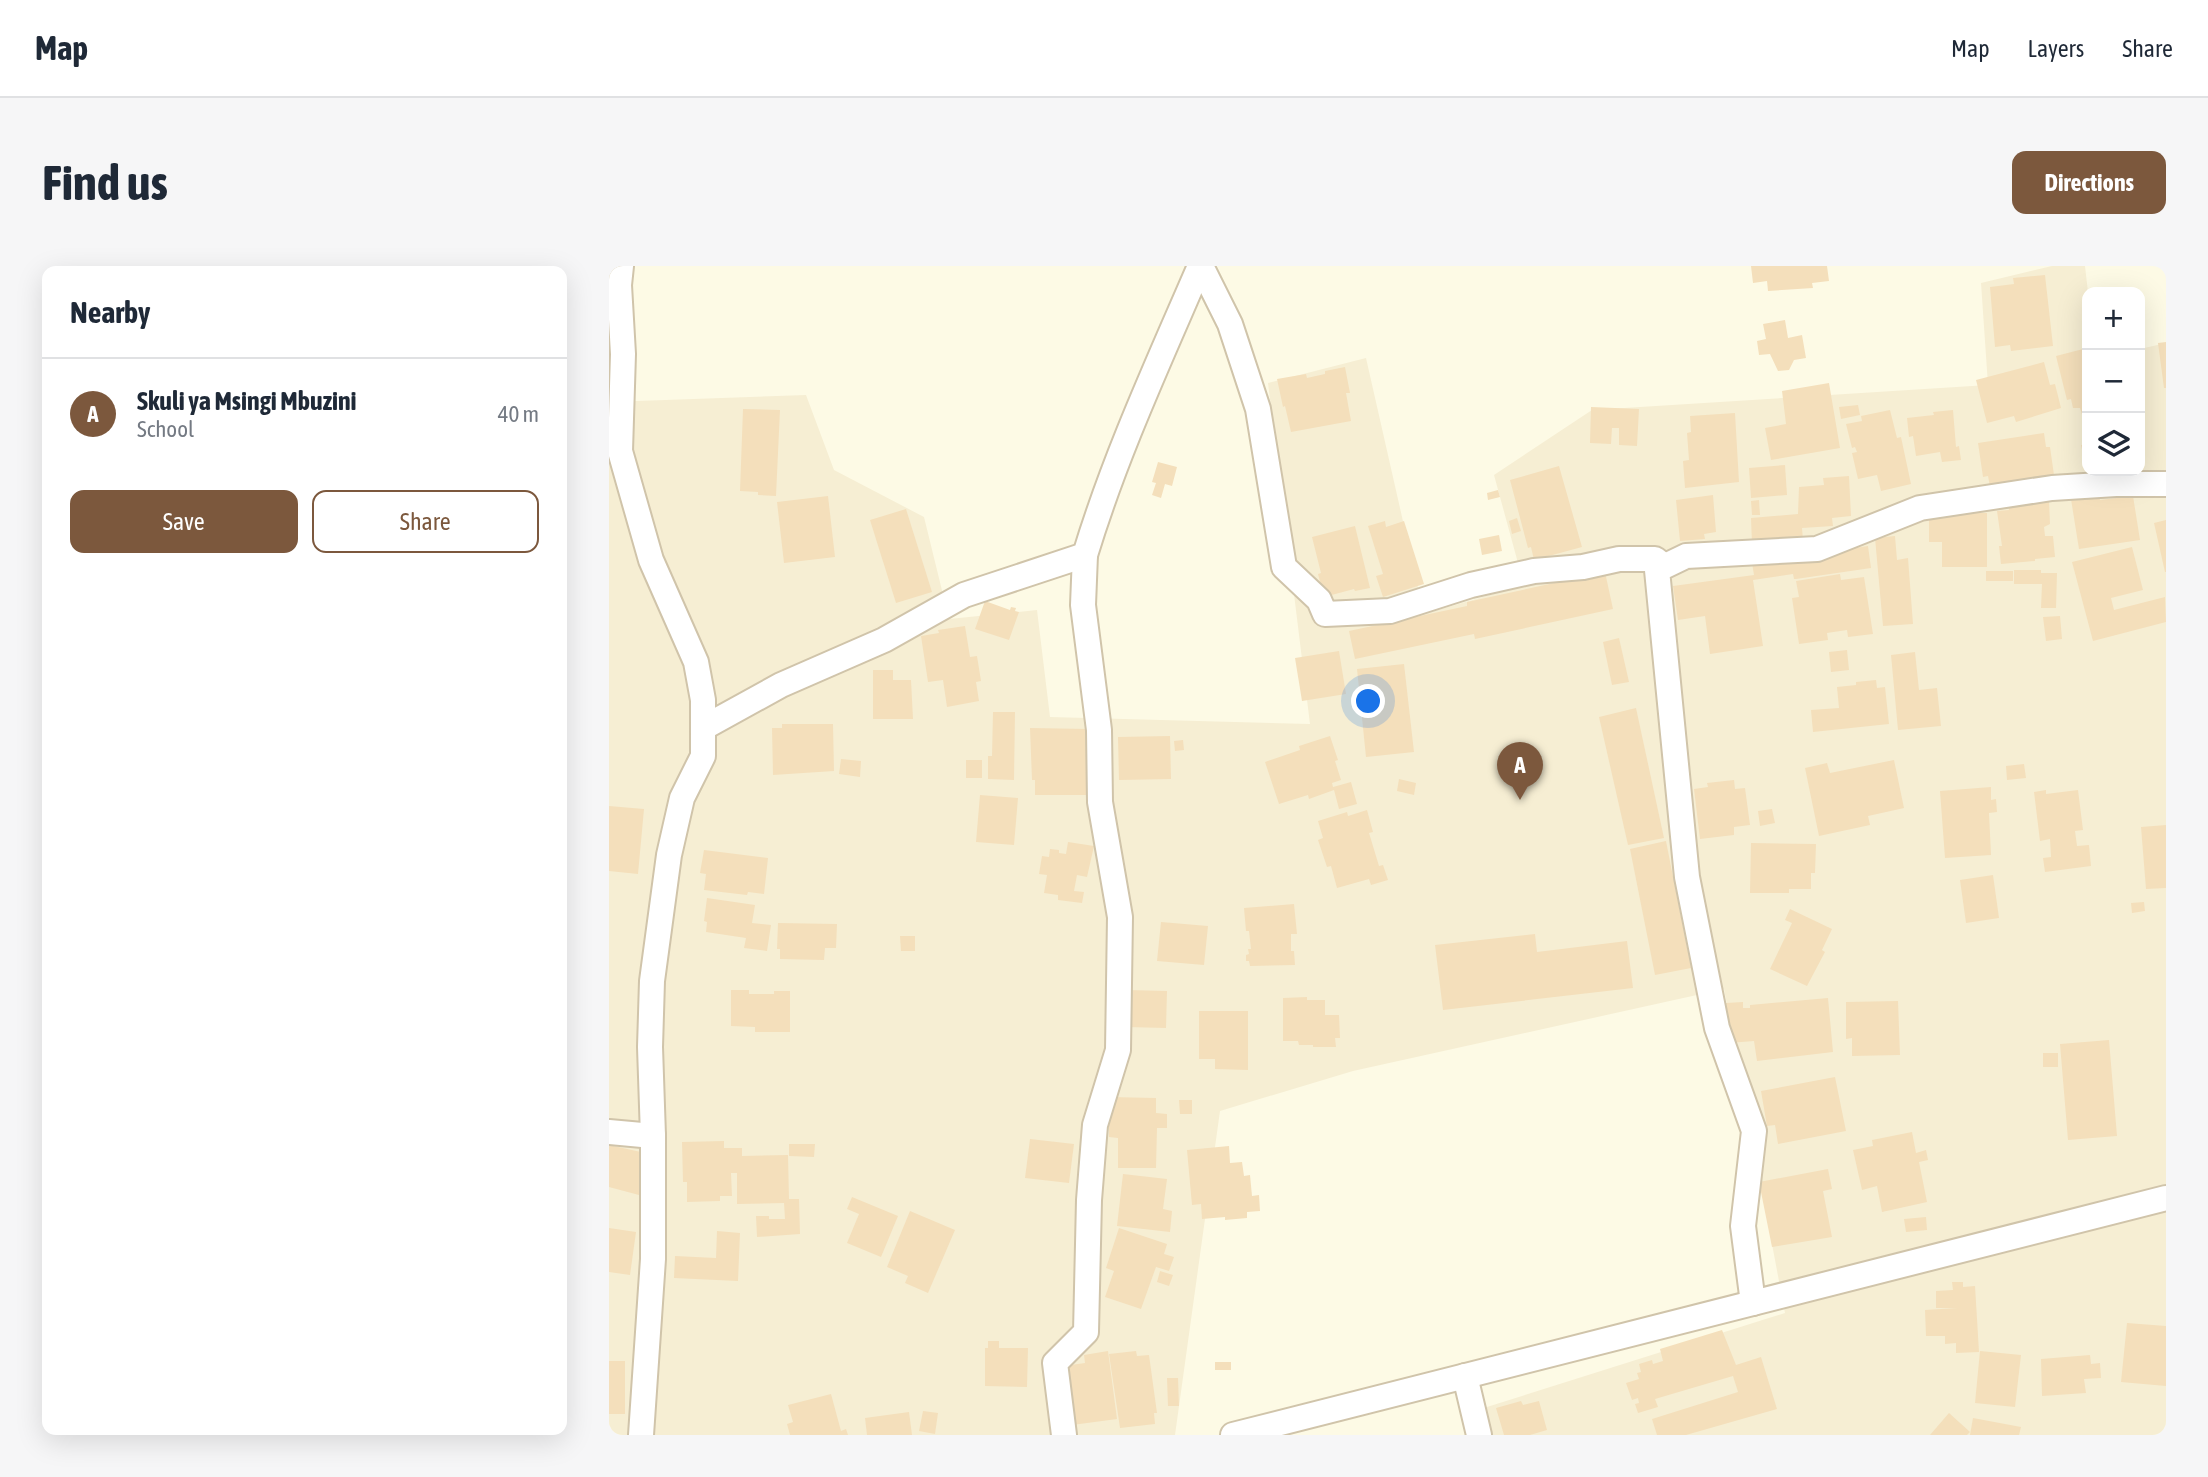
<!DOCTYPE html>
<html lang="en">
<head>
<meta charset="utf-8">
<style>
	body { margin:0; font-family:"Asap Condensed",sans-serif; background:#f6f6f7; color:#1f2937 }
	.controls { position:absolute; right:21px; top:21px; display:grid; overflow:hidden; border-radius:14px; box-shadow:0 7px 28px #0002 }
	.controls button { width:63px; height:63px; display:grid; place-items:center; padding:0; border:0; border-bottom:2px solid #e0e1e3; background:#fff; color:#1f2937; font:35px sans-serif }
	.you { position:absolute; left:760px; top:436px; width:24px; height:24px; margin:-18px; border:5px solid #fff; border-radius:50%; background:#1a73e8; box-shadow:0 0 0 10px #1a73e833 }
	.badge { display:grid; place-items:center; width:46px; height:46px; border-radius:50%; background:#7c583d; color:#fff; font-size:23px; font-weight:700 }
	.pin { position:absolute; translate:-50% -58px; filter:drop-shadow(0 2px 4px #0008) }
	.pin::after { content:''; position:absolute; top:37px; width:24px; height:21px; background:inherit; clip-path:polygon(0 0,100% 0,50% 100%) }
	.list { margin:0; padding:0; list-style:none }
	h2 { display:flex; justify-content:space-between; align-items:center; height:91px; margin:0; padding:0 28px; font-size:30px }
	h2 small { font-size:23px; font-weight:400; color:#747a83 }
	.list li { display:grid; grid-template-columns:46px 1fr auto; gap:21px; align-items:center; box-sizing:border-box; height:112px; padding:0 28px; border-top:2px solid #e0e1e3 }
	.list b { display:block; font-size:26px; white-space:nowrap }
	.list p { margin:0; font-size:23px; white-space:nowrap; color:#747a83 }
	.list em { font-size:23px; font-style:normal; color:#747a83 }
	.actions { display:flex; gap:14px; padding:21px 28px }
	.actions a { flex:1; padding:16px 0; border:2px solid #7c583d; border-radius:14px; text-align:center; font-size:24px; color:#7c583d }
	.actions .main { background:#7c583d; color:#fff }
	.icon { flex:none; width:38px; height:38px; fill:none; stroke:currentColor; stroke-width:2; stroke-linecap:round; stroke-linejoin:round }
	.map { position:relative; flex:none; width:1557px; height:1169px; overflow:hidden; border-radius:14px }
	header { display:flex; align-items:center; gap:42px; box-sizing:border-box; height:98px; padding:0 35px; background:#fff; border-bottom:2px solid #e0e1e3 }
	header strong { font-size:33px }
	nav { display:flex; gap:38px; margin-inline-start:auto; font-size:24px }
	.intro { display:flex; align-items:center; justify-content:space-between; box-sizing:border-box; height:168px; padding:0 42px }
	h1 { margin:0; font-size:49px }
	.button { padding:18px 32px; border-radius:14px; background:#7c583d; color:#fff; font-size:24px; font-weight:700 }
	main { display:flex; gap:42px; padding:0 42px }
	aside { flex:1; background:#fff; border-radius:14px; box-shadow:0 7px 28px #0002 }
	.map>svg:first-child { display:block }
	.residential { fill:#f6eed3 }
	.building { fill:#f4dfbb }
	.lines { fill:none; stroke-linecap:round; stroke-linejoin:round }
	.street-casing { stroke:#d0c4aa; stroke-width:28 }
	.street { stroke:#fff; stroke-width:24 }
</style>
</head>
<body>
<header>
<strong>Map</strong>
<nav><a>Map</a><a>Layers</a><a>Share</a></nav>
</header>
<div class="intro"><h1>Find us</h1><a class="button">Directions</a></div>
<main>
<aside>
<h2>Nearby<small></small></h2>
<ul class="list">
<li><span class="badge">A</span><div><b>Skuli ya Msingi Mbuzini</b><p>School</p></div><em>40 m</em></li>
</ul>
<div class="actions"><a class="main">Save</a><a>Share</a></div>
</aside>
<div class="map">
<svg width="1557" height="1169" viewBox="0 0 1557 1169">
	<rect width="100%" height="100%" fill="#fdfae5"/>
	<polygon class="residential" points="1443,0 1476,0 1479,26 1478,205 1531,205 1531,83 1557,77 1557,1169 865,1169 862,1146 1176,1047 1115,723 744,805 611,845 566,1169 0,1169 0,136 197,129 225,204 315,251 340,353 428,344 441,451 701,458 659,117 757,92 815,348 915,319 885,209 983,144 1379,119 1372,17"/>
	<g class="building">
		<polygon points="1142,0 1218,0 1220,15 1203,17 1204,22 1159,25 1158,15 1144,17"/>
		<polygon points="1436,9 1444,80 1402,85 1401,79 1386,81 1381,21 1405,18 1404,12"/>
		<polygon points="1176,54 1179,72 1193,69 1197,92 1185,94 1180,104 1169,105 1161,88 1150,89 1148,75 1157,73 1154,58"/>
		<polygon points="1557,76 1557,122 1555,122 1549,77"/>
		<polygon points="1478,82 1478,151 1474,152 1471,142 1464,142 1462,133 1458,134 1447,90"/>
		<polygon points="1435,96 1441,119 1446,118 1452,142 1407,156 1405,150 1378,157 1367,114"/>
		<polygon points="736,101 741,127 737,127 742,155 682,166 676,140 674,141 668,113 697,108 698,112 716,108 716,105"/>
		<polygon points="1220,117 1231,182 1162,194 1156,162 1177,158 1173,125"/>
		<polygon points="1249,139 1251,149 1232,153 1230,141"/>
		<polygon points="982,141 1030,143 1028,180 1010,179 1010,162 1003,162 1002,178 981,177"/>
		<polygon points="134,143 171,144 167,230 149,229 149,226 131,225"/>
		<polygon points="1281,144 1288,172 1292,171 1302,218 1272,225 1268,209 1249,213 1243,187 1248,186 1246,181 1243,182 1237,158 1253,155 1252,150"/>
		<polygon points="1344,144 1347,181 1350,180 1352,194 1333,196 1331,186 1307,190 1304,170 1300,171 1298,152 1325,149 1324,146"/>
		<polygon points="1126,147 1130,216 1076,222 1074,195 1080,194 1078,167 1082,166 1081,150"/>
		<polygon points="1435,167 1437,181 1441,181 1445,209 1429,212 1431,218 1382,226 1379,210 1374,211 1369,177"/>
		<polygon points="1478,178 1478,202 1477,202 1472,179"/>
		<polygon points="549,196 568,201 563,220 556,218 552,232 543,229 547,217 543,216"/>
		<polygon points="1176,199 1178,229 1142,232 1140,202"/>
		<polygon points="950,200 973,281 925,294 922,281 919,282 901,214"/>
		<polygon points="1477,205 1520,205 1520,206 1479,214"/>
		<polygon points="1240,210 1242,250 1223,252 1224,260 1193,262 1194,274 1143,278 1142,252 1189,248 1190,221 1215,219 1214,212"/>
		<polygon points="1489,223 1491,234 1524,230 1531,274 1470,283 1461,227"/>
		<polygon points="889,224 891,231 879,234 878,227"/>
		<polygon points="1104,229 1107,266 1095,268 1096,273 1071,275 1067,234"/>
		<polygon points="219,230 226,291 175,297 168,236"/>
		<polygon points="1150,234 1151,249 1143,249 1142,235"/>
		<polygon points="1440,235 1441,258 1435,261 1436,270 1444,270 1446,291 1426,293 1426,295 1392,298 1390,280 1393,280 1388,245 1400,244 1399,239"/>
		<polygon points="297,243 323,326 287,337 261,254"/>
		<polygon points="1320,247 1378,247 1378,301 1333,301 1333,276 1320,276"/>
		<polygon points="908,252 912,265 903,268 900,255"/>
		<polygon points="1557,254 1557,306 1556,306 1545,257"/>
		<polygon points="776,255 777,261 795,255 815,318 774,331 767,310 774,308 759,260"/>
		<polygon points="746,260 761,322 746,325 745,323 715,331 709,308 712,307 703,271"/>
		<polygon points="890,269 893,285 873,289 870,273"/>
		<polygon points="1286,270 1288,294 1299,292 1304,358 1274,360 1266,272"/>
		<polygon points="1259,280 1262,302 1187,313 1185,313 1184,308 1144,314 1154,380 1101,388 1096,350 1069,354 1064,320 1145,309 1143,297"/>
		<polygon points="1523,281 1534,324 1502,332 1505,344 1556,331 1557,356 1484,375 1463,296"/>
		<polygon points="1405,304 1432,304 1432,307 1448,307 1447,342 1432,342 1433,318 1405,318"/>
		<rect x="1377" y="305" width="27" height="10"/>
		<polygon points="996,306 1004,343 866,373 865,368 746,393 740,365 858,340 858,336"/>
		<polygon points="1231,308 1232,314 1255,311 1264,368 1239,371 1238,364 1218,367 1219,374 1190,378 1183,332 1190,331 1187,315"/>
		<polygon points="376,335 401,344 402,341 407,342 406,345 410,346 400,374 366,363"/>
		<polygon points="1451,350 1453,373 1437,375 1434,351"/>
		<polygon points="356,360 361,391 368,390 372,415 367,416 370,435 338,441 334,414 319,416 312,370 330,367 329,364"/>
		<polygon points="1010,372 1020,416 1003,419 994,376"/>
		<polygon points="1238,384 1240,404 1222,406 1220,386"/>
		<polygon points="730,385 737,428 693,435 686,392"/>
		<polygon points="1306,386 1310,424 1328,422 1332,460 1289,464 1282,389"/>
		<polygon points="795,398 805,486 757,491 748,403"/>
		<polygon points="264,404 284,404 284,414 302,414 304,453 264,453"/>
		<polygon points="1267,414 1268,422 1276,421 1280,458 1204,466 1202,444 1230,442 1228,421 1247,419 1247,416"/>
		<polygon points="1027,442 1055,572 1019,579 990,451"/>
		<polygon points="384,446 406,446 405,514 379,513 379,490 383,490"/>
		<polygon points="173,458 224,458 225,505 164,509 163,462 173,462"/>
		<polygon points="421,462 480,463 484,529 426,529 426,514 423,514"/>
		<polygon points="561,470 562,513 510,514 509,471"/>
		<polygon points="721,470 729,494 726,495 732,514 723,517 724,521 742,516 748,538 730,543 725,524 700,533 699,529 670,538 656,496 691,484 690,480"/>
		<polygon points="574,474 575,484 566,485 565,475"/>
		<polygon points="232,493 252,495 251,511 230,508"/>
		<rect x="357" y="494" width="16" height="18"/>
		<polygon points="1285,494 1295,542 1259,550 1261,559 1210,570 1196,502 1218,497 1221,507"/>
		<polygon points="1415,498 1417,512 1398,514 1397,500"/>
		<polygon points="790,513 807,517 805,529 788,525"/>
		<polygon points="1125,514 1126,523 1136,522 1141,559 1125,561 1125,569 1091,573 1085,523 1099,521 1098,517"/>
		<polygon points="1382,521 1382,534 1387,533 1388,546 1380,547 1382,589 1336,592 1331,525"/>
		<polygon points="1437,524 1437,528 1469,524 1474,564 1466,565 1468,580 1480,579 1482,600 1436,606 1434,592 1442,591 1441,573 1431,575 1425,526"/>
		<polygon points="371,529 409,532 405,579 367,576"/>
		<polygon points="0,540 35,543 29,608 0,605"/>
		<polygon points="1163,543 1166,557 1151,560 1149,545"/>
		<polygon points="758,544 764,566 760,567 770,600 774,599 779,614 762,619 760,613 728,622 722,600 718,601 709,574 714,572 709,555 738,546 739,550"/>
		<polygon points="1557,559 1557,622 1537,623 1532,561"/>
		<polygon points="1057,575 1082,702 1046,709 1021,583"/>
		<polygon points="459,576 485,580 478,611 468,609 465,625 475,626 473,637 449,634 449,629 435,627 438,609 430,608 433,590 440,591 441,583 450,584 450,587 457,588"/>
		<polygon points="1142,577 1207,578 1206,607 1202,607 1202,623 1180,623 1180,627 1141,627"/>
		<polygon points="95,584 159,592 155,628 139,626 138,629 95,624 97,608 91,607"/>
		<polygon points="1384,609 1390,652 1357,657 1351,614"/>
		<polygon points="98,632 146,639 143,657 162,659 158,685 135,682 137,672 97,666 98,656 95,655"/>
		<polygon points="1535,636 1536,645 1523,647 1522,637"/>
		<polygon points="685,638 688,668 682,668 682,685 685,685 686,699 641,700 640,695 637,695 637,689 640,688 639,683 642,683 640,665 637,665 635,642"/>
		<polygon points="1181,643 1223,663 1213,684 1216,686 1198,720 1161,703 1183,657 1176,654"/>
		<polygon points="552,656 599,660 595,699 548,695"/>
		<polygon points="169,657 228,658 227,682 216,682 215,694 171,693 171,683 168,683"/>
		<polygon points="926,668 928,686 1018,675 1024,722 834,744 826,679"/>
		<polygon points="291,670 306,670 306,685 292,685"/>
		<polygon points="122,724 140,724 140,728 165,728 165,725 181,725 181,766 146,766 146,761 122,760"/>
		<polygon points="518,724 558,725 557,762 517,761"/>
		<polygon points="698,731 698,734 716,734 716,749 730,749 731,772 726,772 727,781 704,781 704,779 690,779 689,775 674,775 674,732"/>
		<polygon points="1219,732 1224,786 1148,795 1145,775 1120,777 1117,737 1134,736 1134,742 1141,742 1141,739"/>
		<polygon points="1289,735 1291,789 1243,790 1243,772 1237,773 1237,736"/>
		<polygon points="590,745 639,745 639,804 606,803 606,793 590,793"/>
		<polygon points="1500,774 1508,870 1459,874 1451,778"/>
		<rect x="1434" y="787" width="15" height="14"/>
		<polygon points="1226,811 1237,865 1169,878 1166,859 1158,860 1152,825"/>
		<polygon points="500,831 547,832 547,847 558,848 558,862 548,862 547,902 509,902 509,872 500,871"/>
		<polygon points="570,834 583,834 583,848 571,848"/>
		<polygon points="1303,866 1307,887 1317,884 1319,894 1310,896 1318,936 1273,946 1268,920 1253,924 1244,884 1264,880 1263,874"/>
		<polygon points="421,873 465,878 460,917 416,912"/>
		<polygon points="115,875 115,882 133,882 133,890 179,889 180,933 190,933 191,968 148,971 147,950 160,950 160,953 176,953 175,937 128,938 128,907 122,907 123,930 111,930 111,935 78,936 78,916 74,916 73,876"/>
		<polygon points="180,878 206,878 205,891 180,890"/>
		<polygon points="0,879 41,888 30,929 0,921"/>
		<polygon points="620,880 621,897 633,896 635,910 641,909 643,930 650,929 651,945 638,946 638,952 616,954 616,951 593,953 592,938 583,939 578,884"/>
		<polygon points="1219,903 1223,923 1214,925 1223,971 1163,981 1150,916"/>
		<polygon points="514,908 558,913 554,943 563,945 561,966 508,960"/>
		<polygon points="243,931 289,950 272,991 238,977 250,948 238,943"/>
		<polygon points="301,945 346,964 319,1027 296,1017 299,1010 278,1001"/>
		<polygon points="1317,951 1318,964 1297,966 1295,953"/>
		<polygon points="0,962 27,966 21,1009 0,1006"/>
		<polygon points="510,962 558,978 555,988 565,991 560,1005 547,1001 532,1043 496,1031 505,1005 497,1002"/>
		<polygon points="108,965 131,967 129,1015 65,1012 66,990 107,992"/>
		<polygon points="551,1005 564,1009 560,1020 548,1016"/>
		<polygon points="1343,1016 1354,1016 1354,1021 1366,1020 1370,1086 1347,1087 1347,1077 1336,1078 1336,1070 1317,1070 1316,1044 1348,1042 1327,1042 1327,1025 1344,1024"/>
		<polygon points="1518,1057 1557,1060 1557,1120 1512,1116"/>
		<polygon points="1113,1064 1127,1099 1152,1091 1168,1143 1077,1169 1048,1169 1043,1153 1129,1126 1124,1110 1046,1133 1049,1141 1029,1147 1026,1138 1030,1137 1029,1132 1023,1134 1017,1117 1030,1113 1028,1107 1032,1106 1030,1098 1043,1094 1044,1098 1054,1095 1051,1083"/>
		<polygon points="379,1075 390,1075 390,1082 419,1082 418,1121 376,1120 376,1082 379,1082"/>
		<polygon points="499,1085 508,1153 463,1159 455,1100 476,1097 475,1089"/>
		<polygon points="527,1085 528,1090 540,1089 548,1147 545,1147 546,1158 511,1162 500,1088"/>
		<polygon points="1371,1085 1412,1089 1406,1141 1366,1137"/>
		<polygon points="1481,1089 1482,1098 1491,1097 1492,1112 1475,1113 1477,1127 1433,1130 1432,1093"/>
		<rect x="0" y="1095" width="16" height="53"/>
		<rect x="606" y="1096" width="16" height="8"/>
		<polygon points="558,1112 569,1112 570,1140 559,1140"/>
		<polygon points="222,1128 232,1165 237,1163 239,1169 181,1169 178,1158 184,1156 179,1139"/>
		<polygon points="912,1135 914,1139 930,1135 938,1164 921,1169 895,1169 887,1142"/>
		<polygon points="314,1145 329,1147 326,1168 310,1165"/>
		<polygon points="300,1146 303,1169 258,1169 256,1152"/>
		<polygon points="1340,1147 1361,1166 1358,1169 1321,1169"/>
		<polygon points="1364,1152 1412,1161 1410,1169 1361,1169"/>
	</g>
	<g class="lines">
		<g class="street-casing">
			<g id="street">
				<polyline points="12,0 10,19 14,88 11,185 42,294 87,396 94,434 94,490 73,532 60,589 43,715 41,781 44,870 44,993 32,1169"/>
				<polyline points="592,0 621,58 649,143 675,301 710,334 716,348 781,345 862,319 925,305 974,301 1010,293 1046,293 1055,300"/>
				<path d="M94,462L172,419L275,374L355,329L476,289C506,190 550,95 591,0"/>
				<polyline points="0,866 44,870"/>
				<polyline points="1144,1037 1134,960 1145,865 1108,762 1078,611 1048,304 1077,290 1208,283 1311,242 1443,222 1507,218 1557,218"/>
				<polyline points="856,1110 870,1169"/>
				<polyline points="455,1169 446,1097 477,1066 480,934 486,859 509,784 511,651 491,536 490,464 474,339 476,289"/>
				<polyline points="624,1169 1557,932"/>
			</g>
		</g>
		<use href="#street" class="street"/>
	</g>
</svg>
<div class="controls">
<button>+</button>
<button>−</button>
<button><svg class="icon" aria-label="layers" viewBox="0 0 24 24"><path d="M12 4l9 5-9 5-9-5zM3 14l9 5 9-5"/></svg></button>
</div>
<div class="you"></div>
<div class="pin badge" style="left:911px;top:534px">A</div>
</div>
</main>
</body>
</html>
